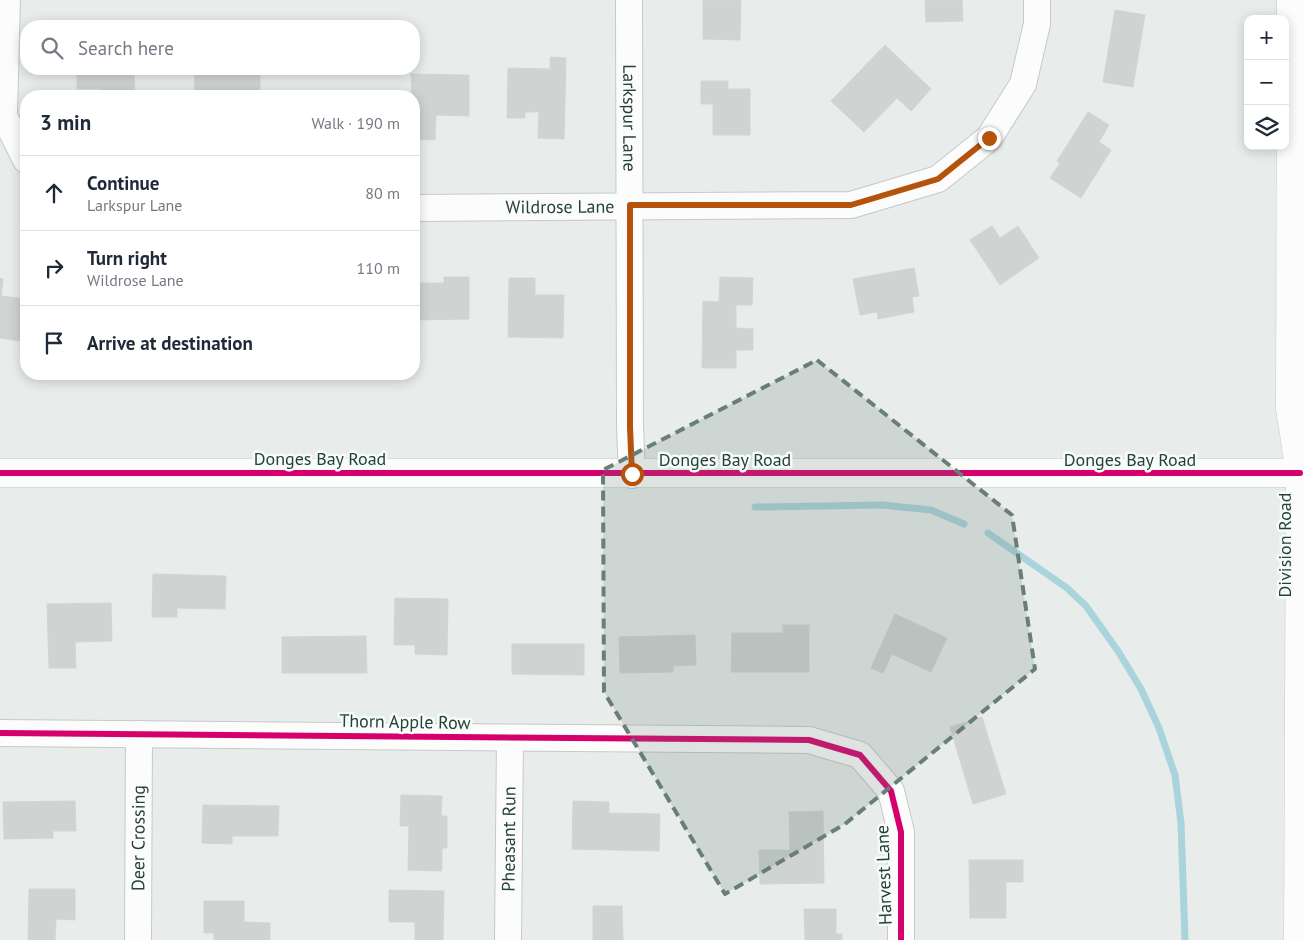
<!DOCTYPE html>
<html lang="en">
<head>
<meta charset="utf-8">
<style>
	body { margin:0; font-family:"PT Sans",sans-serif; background:#f6f6f7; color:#1f2937 }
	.controls { position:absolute; right:15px; top:15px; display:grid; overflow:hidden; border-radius:10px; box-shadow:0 2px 12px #0003 }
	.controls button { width:45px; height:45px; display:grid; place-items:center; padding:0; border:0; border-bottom:1px solid #e0e1e3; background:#fff; color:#1f2937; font:25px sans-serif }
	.stop { position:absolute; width:15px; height:15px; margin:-11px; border:4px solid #b45309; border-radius:50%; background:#fff }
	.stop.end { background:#b45309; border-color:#fff; box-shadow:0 1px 5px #0008 }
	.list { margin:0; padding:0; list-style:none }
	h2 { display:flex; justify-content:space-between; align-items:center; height:65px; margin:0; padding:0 20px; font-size:21px }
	h2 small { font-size:16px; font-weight:400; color:#747a83 }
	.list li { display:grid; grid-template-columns:32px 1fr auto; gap:15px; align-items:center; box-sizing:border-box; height:75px; padding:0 20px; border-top:1px solid #e0e1e3 }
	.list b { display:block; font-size:19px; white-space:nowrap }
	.list p { margin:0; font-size:16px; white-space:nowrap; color:#747a83 }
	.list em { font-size:16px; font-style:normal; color:#747a83 }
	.icon { flex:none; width:28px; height:28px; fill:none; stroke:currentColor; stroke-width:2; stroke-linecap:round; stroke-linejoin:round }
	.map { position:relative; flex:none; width:1304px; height:940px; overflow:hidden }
	.search { position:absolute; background:#fff; box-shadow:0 2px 12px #0003; left:20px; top:20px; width:400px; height:55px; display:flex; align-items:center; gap:12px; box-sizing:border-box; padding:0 18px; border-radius:20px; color:#747a83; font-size:19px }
	.panel { position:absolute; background:#fff; box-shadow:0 2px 12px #0003; left:20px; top:90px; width:400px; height:290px; border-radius:20px }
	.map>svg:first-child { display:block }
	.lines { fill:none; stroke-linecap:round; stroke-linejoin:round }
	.stream { stroke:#a9d4db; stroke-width:7 }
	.building { fill:#cfd4d2; stroke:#d1d6d4 }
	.street-casing { stroke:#c5cac8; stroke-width:28 }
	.secondary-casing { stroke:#c3cbc8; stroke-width:29 }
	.street { stroke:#fcfcfc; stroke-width:26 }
	.secondary { stroke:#fcfcfc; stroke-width:28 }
	.cycleway-casing { stroke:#f7fbf9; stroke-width:9 }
	.cycleway { stroke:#d6006c; stroke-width:6 }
	.route { stroke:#b45309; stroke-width:6 }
	.marked { fill:#697e78; fill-opacity:0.2; stroke:#697e78; stroke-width:4; stroke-dasharray:10 6; stroke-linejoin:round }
	.labels { text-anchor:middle; stroke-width:5; stroke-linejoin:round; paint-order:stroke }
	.street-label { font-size:18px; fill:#24423a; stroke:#f7fbf9 }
</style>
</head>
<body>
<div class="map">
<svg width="1304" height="940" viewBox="0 0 1304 940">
	<rect width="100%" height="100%" fill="#e8edeb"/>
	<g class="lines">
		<g class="stream">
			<polyline points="755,507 882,505 931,510 964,524"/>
			<polyline points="988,533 1067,588 1086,606 1118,651 1141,689 1159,728 1175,775 1181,823 1185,940"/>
		</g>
	</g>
	<g class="building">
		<polygon points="703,0 741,0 740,40 703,39"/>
		<polygon points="925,0 962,0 963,21 926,22"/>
		<polygon points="1115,10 1145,15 1133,87 1103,82"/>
		<polygon points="885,45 931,89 911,111 897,98 864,132 831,101"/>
		<polygon points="550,57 566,58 564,139 538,138 539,112 525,112 525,118 507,118 508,68 550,69"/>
		<polygon points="77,69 134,70 135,96 100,96 100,89 77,89"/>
		<polygon points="232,69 260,69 260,96 194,96 195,70"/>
		<polygon points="411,74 469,75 469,116 436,115 435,140 414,139"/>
		<polygon points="701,81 728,81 728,89 750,89 750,135 713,135 713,104 701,104"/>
		<polygon points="1088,112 1109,125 1099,142 1111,150 1081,198 1050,178 1060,163 1057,161"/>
		<polygon points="992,226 1000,238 1018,226 1039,258 1000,285 970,240"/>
		<polygon points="914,268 919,296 912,297 914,312 878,319 877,312 860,315 853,279"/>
		<polygon points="444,277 469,277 469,319 414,320 414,283 444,283"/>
		<polygon points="720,277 753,278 752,305 736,305 736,328 753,329 753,350 736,350 736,368 702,368 703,301 719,302"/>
		<polygon points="0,278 3,279 1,296 26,299 26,342 0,338"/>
		<polygon points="509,278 535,278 535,295 564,295 563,338 508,337"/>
		<polygon points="153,574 226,576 225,609 177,608 177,617 152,617"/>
		<polygon points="395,598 448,599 447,655 415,654 415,645 394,645"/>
		<polygon points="111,603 112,641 75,642 76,668 49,668 47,604"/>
		<polygon points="895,614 947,638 931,672 892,654 883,673 871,668"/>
		<polygon points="783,625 809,625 809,672 731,672 732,633 783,633"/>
		<polygon points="695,635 696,665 673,666 673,672 620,673 619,637"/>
		<polygon points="366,636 367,673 282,673 282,637"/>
		<polygon points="512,644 584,644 584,675 512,674"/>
		<polygon points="982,717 1006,794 973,804 950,727"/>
		<polygon points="401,795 442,796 441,816 447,816 447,848 442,848 442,871 408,870 409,826 400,826"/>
		<polygon points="75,801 76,831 53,831 53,838 4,839 3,802"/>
		<polygon points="573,801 609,802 609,813 660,814 659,851 572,849"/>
		<polygon points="203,805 279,806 278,836 232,836 232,844 202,843"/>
		<polygon points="823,811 824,883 760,884 759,850 790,850 789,812"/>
		<polygon points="969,860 1023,860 1023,882 1006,882 1006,918 970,918"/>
		<polygon points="29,889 75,889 75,920 56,919 55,940 28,940"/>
		<polygon points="389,890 444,891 443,940 415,940 415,922 389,922"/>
		<polygon points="204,901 244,901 244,922 270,923 270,940 214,940 214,933 204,933"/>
		<polygon points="593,906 622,906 623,940 593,940"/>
		<polygon points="804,909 836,909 836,934 842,934 842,940 805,940"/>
	</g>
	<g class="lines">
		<g class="street-casing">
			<g id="street">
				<polyline points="7,0 4,116 26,160"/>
				<path id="s1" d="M629,0L630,427L632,475"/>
				<path id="s2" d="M414,208L851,205L938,179L989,138L1023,84L1037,24V0"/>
				<polyline points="0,733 809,740 860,755 891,791 901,832 901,940"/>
				<path id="s3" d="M138,940L139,734"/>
				<path id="s4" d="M508,940L510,738"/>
			</g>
		</g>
		<g class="secondary-casing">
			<g id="secondary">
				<polyline points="1291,0 1290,408 1300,473 1298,940"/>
				<polyline points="0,473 1300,473"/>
			</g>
		</g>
		<use href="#street" class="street"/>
		<use href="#secondary" class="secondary"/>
		<g class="cycleway-casing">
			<g id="cycleway">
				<polyline points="0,473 1300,473"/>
				<polyline points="0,733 809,740 860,755 891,791 901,832 901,940"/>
			</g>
		</g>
		<use href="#cycleway" class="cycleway"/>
	</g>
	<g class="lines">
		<polyline class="route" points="632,474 630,427 630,205 851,205 938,179 989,138"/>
	</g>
	<path class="marked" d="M817,360L1012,515L1035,669L845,824L725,894L604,692L603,470Z"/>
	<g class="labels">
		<g class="street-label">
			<text dy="6" stroke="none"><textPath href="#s1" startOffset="118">Larkspur Lane</textPath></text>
			<text dy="6" stroke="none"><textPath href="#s2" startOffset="146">Wildrose Lane</textPath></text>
			<text x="320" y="465">Donges Bay Road</text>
			<text x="725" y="466">Donges Bay Road</text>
			<text x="1130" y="466">Donges Bay Road</text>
			<text transform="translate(1285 545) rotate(-90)" y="6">Division Road</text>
			<text transform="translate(405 722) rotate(1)" y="6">Thorn Apple Row</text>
			<text dy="6" stroke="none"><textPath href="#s3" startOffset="102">Deer Crossing</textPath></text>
			<text dy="6" stroke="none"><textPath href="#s4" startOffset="101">Pheasant Run</textPath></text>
			<text transform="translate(884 875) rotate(-92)" y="6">Harvest Lane</text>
		</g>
	</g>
</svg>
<div class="controls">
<button>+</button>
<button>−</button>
<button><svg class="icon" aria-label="layers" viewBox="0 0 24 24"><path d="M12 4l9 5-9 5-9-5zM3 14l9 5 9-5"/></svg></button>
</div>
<div class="stop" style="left:632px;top:474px"></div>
<div class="stop end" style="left:989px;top:138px"></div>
<div class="search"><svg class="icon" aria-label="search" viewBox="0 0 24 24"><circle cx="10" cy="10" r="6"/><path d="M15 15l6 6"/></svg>Search here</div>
<section class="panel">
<h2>3 min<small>Walk · 190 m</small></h2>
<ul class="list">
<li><svg class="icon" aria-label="ahead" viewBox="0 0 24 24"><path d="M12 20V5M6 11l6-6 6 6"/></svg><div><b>Continue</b><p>Larkspur Lane</p></div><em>80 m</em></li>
<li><svg class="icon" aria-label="right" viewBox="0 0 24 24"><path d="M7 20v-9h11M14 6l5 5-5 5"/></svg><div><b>Turn right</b><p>Wildrose Lane</p></div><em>110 m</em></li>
<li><svg class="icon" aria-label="arrive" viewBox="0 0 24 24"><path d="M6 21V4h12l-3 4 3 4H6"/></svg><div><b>Arrive at destination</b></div></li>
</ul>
</section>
</div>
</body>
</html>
